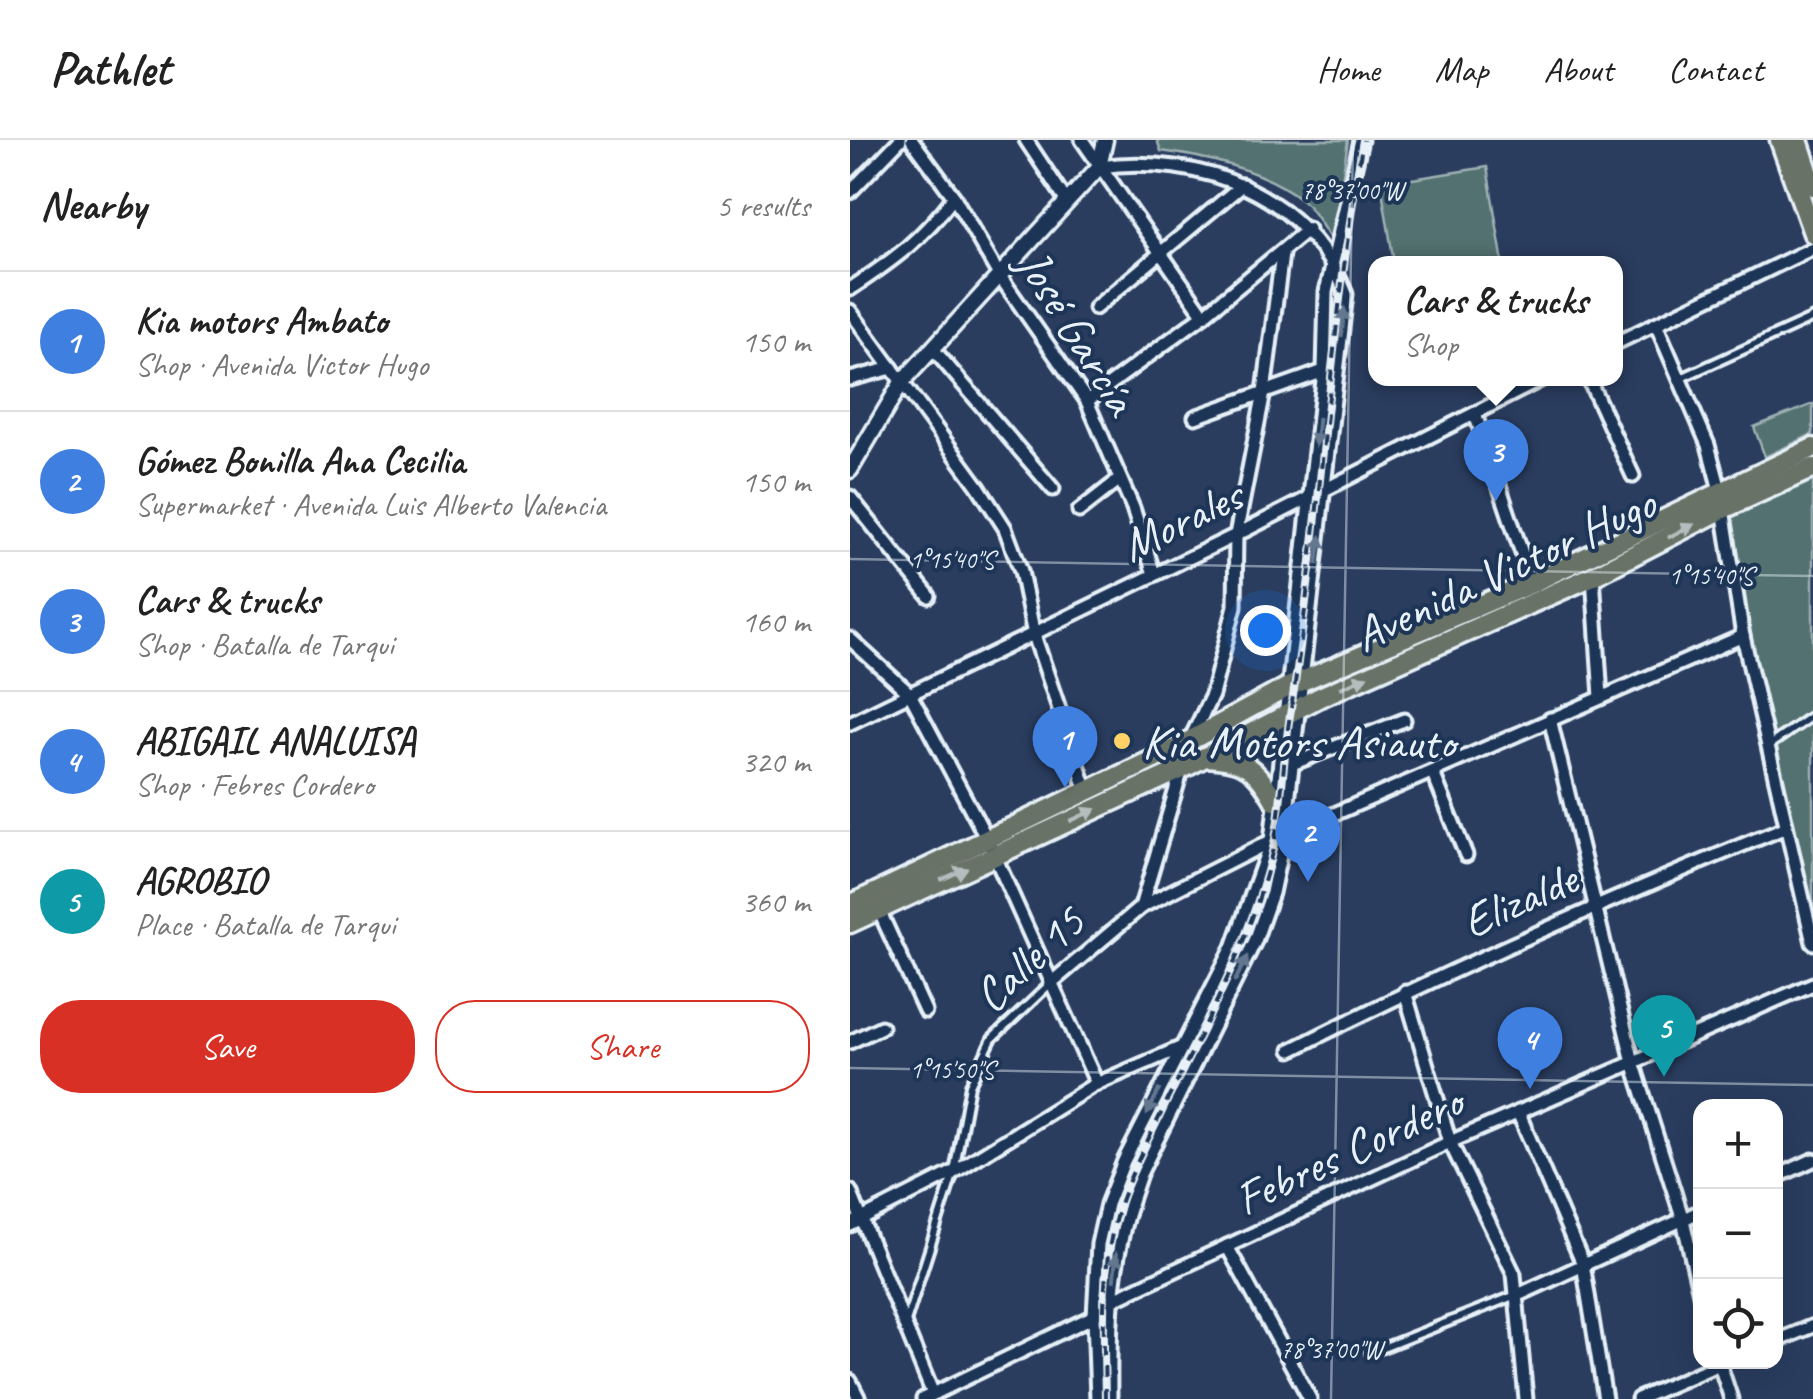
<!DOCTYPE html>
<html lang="en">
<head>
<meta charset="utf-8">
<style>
	body { margin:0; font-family:Caveat,sans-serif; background:#f6f6f6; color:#222 }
	.controls { position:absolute; right:30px; bottom:30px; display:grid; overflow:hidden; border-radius:20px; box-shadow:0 10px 40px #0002 }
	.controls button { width:90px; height:90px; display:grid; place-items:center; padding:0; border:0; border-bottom:2px solid #e0e0e0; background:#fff; color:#222; font:50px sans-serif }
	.you { position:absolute; left:415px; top:490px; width:35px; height:35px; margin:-25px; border:8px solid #fff; border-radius:50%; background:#1a73e8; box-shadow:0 0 0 15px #1a73e833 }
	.badge { display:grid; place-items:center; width:65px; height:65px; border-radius:50%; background:#d93025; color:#fff; font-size:32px; font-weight:700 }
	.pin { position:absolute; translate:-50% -82px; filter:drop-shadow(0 2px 5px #0008) }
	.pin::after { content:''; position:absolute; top:52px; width:35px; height:30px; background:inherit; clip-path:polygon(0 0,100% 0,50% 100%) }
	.popup { position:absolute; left:518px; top:116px; width:255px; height:130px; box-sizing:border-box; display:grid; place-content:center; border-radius:20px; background:#fff; filter:drop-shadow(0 2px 8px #0005); font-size:32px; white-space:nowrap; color:#767676 }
	.popup b { font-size:38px; color:#222 }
	.popup::after { content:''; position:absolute; left:50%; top:100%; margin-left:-20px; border:20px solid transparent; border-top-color:#fff }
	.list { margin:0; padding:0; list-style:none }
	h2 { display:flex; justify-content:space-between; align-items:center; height:130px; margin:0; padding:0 40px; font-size:42px }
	h2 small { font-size:32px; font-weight:400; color:#767676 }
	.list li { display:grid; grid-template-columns:65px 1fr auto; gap:30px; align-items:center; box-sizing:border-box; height:140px; padding:0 40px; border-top:2px solid #e0e0e0 }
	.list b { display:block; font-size:38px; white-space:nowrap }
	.list p { margin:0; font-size:32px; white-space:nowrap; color:#767676 }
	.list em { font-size:32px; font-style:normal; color:#767676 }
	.actions { display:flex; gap:20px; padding:30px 40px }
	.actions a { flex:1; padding:22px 0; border:2px solid #d93025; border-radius:40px; text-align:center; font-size:35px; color:#d93025 }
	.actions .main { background:#d93025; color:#fff }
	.icon { flex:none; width:55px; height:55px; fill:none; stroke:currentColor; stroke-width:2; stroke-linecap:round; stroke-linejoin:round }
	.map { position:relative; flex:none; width:963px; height:1259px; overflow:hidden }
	header { display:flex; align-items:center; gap:60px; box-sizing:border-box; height:140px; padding:0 50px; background:#fff; border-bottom:2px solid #e0e0e0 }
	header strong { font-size:48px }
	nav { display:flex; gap:55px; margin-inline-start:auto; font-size:35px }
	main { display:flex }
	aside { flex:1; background:#fff }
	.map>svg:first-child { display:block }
	.green { fill:#537170; stroke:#9eb1b4; stroke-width:2.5 }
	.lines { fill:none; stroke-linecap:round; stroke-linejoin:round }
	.service-casing { stroke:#e8f1f8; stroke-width:14 }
	.minor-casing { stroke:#e8f1f8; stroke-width:19 }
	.tertiary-casing { stroke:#e8f1f8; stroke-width:21 }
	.primary-casing { stroke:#e8f1f8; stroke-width:25 }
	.service { stroke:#1d3557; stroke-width:6 }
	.minor { stroke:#1d3557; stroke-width:11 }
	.tertiary { stroke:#1d3557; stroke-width:14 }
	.primary { stroke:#697266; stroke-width:18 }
	.rail-casing { stroke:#e8f1f8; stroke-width:8 }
	.rail { stroke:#1d3557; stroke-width:4; stroke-dasharray:11; stroke-linecap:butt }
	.oneway { fill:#64778f }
	.oneway2 { fill:#b5bebe }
	.ticks { fill:none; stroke:#e8f1f8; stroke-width:2.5; stroke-opacity:0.45 }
	.poi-dot { fill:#ffd166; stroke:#1d3557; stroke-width:4 }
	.labels { text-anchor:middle; stroke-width:8; stroke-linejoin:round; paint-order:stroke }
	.street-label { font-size:48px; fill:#e8f1f8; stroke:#1d3557 }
	.poi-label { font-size:48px; fill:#e8f1f8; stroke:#1d3557; text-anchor:start }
	.ticks-label { font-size:25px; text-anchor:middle; fill:#e8f1f8; stroke:#1d3557; stroke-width:8; stroke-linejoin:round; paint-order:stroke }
</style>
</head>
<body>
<header>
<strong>Pathlet</strong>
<nav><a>Home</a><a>Map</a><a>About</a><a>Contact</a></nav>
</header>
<main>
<aside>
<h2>Nearby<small>5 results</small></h2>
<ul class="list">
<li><span class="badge" style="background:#3f7fe0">1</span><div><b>Kia motors Ambato</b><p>Shop · Avenida Victor Hugo</p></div><em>150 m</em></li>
<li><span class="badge" style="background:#3f7fe0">2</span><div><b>Gómez Bonilla Ana Cecilia</b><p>Supermarket · Avenida Luis Alberto Valencia</p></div><em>150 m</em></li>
<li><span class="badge" style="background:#3f7fe0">3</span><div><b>Cars &amp; trucks</b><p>Shop · Batalla de Tarqui</p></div><em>160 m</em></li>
<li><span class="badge" style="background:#3f7fe0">4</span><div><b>ABIGAIL ANALUISA</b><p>Shop · Febres Cordero</p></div><em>320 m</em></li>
<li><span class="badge" style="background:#0f9aa8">5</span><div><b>AGROBIO</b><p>Place · Batalla de Tarqui</p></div><em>360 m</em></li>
</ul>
<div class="actions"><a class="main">Save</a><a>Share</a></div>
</aside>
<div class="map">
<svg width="963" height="1259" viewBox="0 0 963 1259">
	<rect width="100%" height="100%" fill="#2a3d5f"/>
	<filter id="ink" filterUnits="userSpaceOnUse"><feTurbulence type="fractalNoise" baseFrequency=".01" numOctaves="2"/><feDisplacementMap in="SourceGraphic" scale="20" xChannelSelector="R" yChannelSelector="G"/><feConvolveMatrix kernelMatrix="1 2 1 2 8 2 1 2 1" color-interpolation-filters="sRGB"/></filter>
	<g filter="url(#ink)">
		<g class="green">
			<path d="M307,0H498L483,103C474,90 464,69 451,59C414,30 356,17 311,11Z"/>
			<polygon points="637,27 653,123 544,123 531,44"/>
			<polygon points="963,264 963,294 915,317 904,287"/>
			<polygon points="963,328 963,804 938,698 873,369"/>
		</g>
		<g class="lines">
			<g class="service-casing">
				<g id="service">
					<polyline points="829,239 963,178"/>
					<polyline points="918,606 963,575"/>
					<polyline points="56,1182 104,1032 120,945 142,899 200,844"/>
					<polyline points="520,1213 666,1155"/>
				</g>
			</g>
			<g class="minor-casing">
				<g id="minor">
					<polyline points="62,0 104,57 149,135 237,261 283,368 304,434"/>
					<polyline points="176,0 217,62"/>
					<polyline points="232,0 354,175"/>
					<path d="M249,27C349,13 458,54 496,154L434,696L422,753L405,801L290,1034C261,1112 259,1177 260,1259"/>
					<polyline points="0,52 50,0"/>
					<path d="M0,149C45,119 71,100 104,57"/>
					<polyline points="245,168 392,45"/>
					<polyline points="0,171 128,346 155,388 171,431 184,495 237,651"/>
					<polyline points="806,184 858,305 870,350 893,496 963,803"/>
					<polyline points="766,203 963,108"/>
					<polyline points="84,210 203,349"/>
					<polyline points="738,238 783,336"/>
					<polyline points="0,239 42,228"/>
					<polyline points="237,261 354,175 458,89"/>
					<polyline points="625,274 682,443"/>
					<polyline points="345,277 474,231"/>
					<polyline points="0,357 79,456"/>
					<polyline points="229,371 270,339"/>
					<polyline points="743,436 751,557"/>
					<polyline points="0,499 60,554 137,699 247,944"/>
					<polyline points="700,579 783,922 833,1080 851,1158"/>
					<polyline points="0,583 386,395 694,238"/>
					<polyline points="341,598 362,555 385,466 386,395 414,252 432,114"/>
					<polyline points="442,624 554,580"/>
					<polyline points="583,633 616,715"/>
					<polyline points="434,696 893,496"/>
					<polyline points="291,767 332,629"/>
					<polyline points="28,768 75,871"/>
					<polyline points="201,843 291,767 421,701"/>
					<polyline points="555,852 600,1002 664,1134 676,1259"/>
					<polyline points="0,902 31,887"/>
					<path d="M441,910C602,828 767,756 934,688"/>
					<polyline points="668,972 733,1124 755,1259"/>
					<polyline points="926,1037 963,1020"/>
					<polyline points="0,1051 83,1254"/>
					<polyline points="0,1085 104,1032 244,945 330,908"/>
					<polyline points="377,1106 460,1259"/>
					<polyline points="668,1155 851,1071"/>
					<polyline points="926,1201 963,1186"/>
					<polyline points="869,1222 881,1259"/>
					<polyline points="0,1241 9,1259"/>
					<polyline points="73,1259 244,1176 262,1160 600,1002 963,844"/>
					<polyline points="247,1259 244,1176 248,1104 257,1064 274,1021 383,807 421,701 474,231 476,152 511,0"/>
					<polyline points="788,1259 874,1222"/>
				</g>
			</g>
			<g class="tertiary-casing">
				<polyline id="tertiary" points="0,330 52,242 249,27 255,0"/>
			</g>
			<g class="primary-casing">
				<g id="primary">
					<polyline points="930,0 963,93"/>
					<polyline points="948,0 963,46"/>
					<path d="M355,617C394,619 406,627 425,661"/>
					<polyline points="0,765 321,611 438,547 682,443 963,308"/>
					<polyline points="0,783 332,629 470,557 743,436 873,369 963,328"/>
				</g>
			</g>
			<use href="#service" class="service"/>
			<use href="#minor" class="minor"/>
			<use href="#tertiary" class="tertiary"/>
			<use href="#primary" class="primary"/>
			<g class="rail-casing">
				<path id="rail" d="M255,1259C254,1194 249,1127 270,1064C282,1029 301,995 317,961C359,878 403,796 424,704C433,660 433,614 441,569C471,380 480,189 513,0"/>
			</g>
			<use href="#rail" class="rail"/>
		</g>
		<defs><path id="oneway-solid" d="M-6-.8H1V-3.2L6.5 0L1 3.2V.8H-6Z" transform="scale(2.5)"/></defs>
		<g class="oneway">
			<use href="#oneway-solid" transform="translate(493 182) rotate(-84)"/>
			<use href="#oneway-solid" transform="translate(467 292) rotate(96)"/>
			<use href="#oneway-solid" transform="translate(469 410) rotate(-83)"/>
			<use href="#oneway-solid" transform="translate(391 829) rotate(-64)"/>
			<use href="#oneway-solid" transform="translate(303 962) rotate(116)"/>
			<use href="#oneway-solid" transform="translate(265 1127) rotate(-85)"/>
		</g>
		<g class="oneway2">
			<use href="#oneway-solid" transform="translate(831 391) rotate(-27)"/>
			<use href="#oneway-solid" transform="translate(504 542) rotate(-24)"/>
			<use href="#oneway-solid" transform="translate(233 675) rotate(-25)"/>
			<use href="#oneway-solid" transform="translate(104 734) rotate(-24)"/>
		</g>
	</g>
	<path class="ticks" d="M0,419L963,436M0,928L963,945M481,1259L503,0"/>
	<circle class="poi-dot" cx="272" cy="601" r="10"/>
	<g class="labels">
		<g class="street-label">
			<text transform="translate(228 191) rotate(58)" y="17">José García</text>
			<text transform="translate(331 379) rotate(-26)" y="17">Morales</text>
			<text transform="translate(654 428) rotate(-25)" y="17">Avenida Victor Hugo</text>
			<text transform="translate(669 759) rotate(-24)" y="17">Elizalde</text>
			<text transform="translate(178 818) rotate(-43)" y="17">Calle 15</text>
			<text transform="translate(498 1009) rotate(-25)" y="17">Febres Cordero</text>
		</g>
		<g class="poi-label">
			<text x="292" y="618">Kia Motors Asiauto</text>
		</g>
	</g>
	<g class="ticks-label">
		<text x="502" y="59">78°37'00"W</text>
		<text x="102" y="428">1°15'40"S</text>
		<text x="861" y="444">1°15'40"S</text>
		<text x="102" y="938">1°15'50"S</text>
		<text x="481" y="1218">78°37'00"W</text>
	</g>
</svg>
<div class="controls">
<button>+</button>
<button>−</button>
<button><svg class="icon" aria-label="locate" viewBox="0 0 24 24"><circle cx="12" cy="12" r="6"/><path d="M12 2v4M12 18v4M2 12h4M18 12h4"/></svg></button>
</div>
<div class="you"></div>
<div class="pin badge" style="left:215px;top:648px;background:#3f7fe0">1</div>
<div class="pin badge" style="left:458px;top:742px;background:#3f7fe0">2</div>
<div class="pin badge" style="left:646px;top:361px;background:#3f7fe0">3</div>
<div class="popup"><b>Cars &amp; trucks</b>Shop</div>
<div class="pin badge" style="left:680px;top:949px;background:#3f7fe0">4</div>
<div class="pin badge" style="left:814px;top:937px;background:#0f9aa8">5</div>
</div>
</main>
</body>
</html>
